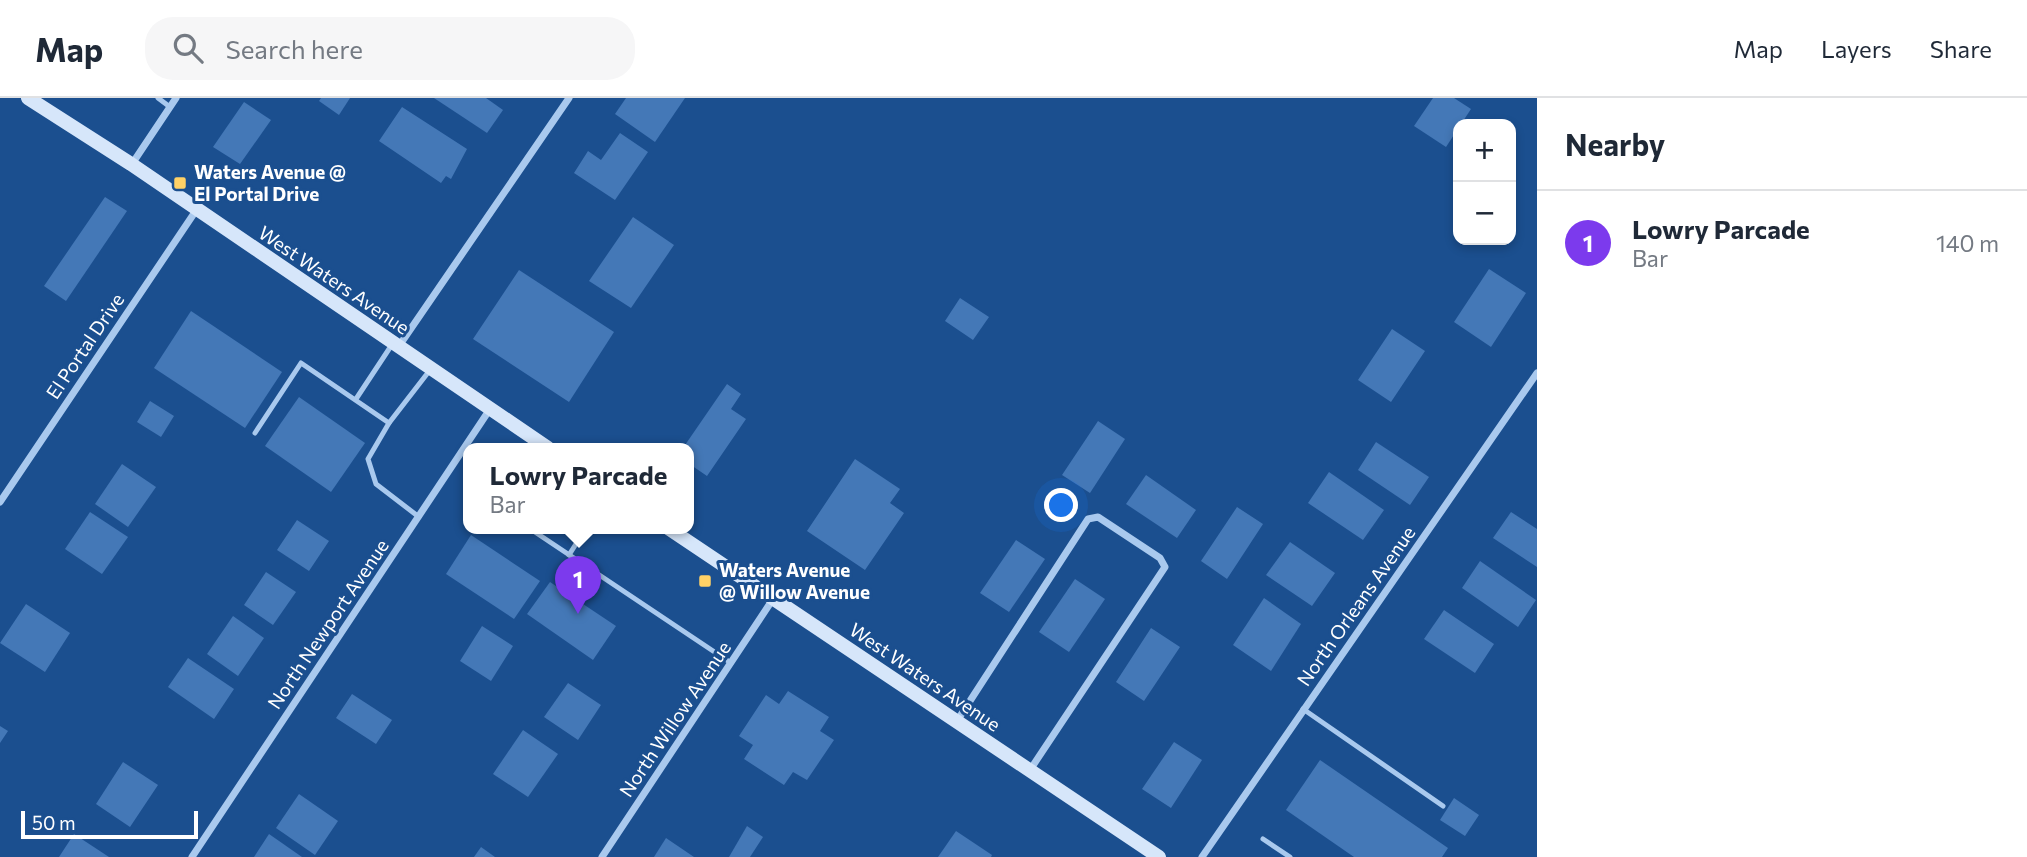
<!DOCTYPE html>
<html lang="en">
<head>
<meta charset="utf-8">
<style>
	body { margin:0; font-family:Commissioner,sans-serif; background:#f6f6f7; color:#1f2937 }
	.controls { position:absolute; right:21px; top:21px; display:grid; overflow:hidden; border-radius:14px; box-shadow:0 4px 10px #0003 }
	.controls button { width:63px; height:63px; display:grid; place-items:center; padding:0; border:0; border-bottom:2px solid #e0e1e3; background:#fff; color:#1f2937; font:35px sans-serif }
	.scale { position:absolute; left:21px; bottom:18px; width:177px; box-sizing:border-box; padding-left:7px; border:4px solid #fff; border-top:0; font-size:19px; line-height:24px; white-space:nowrap; color:#fff; -webkit-text-stroke:5px #1b4f8f; paint-order:stroke }
	.you { position:absolute; left:1062px; top:408px; width:24px; height:24px; margin:-18px; border:5px solid #fff; border-radius:50%; background:#1a73e8; box-shadow:0 0 0 10px #1a73e833 }
	.badge { display:grid; place-items:center; width:46px; height:46px; border-radius:50%; background:#7c3aed; color:#fff; font-size:23px; font-weight:700 }
	.pin { position:absolute; translate:-50% -58px; filter:drop-shadow(0 2px 4px #0008) }
	.pin::after { content:''; position:absolute; top:37px; width:24px; height:21px; background:inherit; clip-path:polygon(0 0,100% 0,50% 100%) }
	.popup { position:absolute; left:463px; top:345px; width:231px; height:91px; box-sizing:border-box; display:grid; place-content:center; border-radius:14px; background:#fff; filter:drop-shadow(0 2px 5px #0005); font-size:23px; white-space:nowrap; color:#747a83 }
	.popup b { font-size:26px; color:#1f2937 }
	.popup::after { content:''; position:absolute; left:50%; top:100%; margin-left:-14px; border:14px solid transparent; border-top-color:#fff }
	.list { margin:0; padding:0; list-style:none }
	h2 { display:flex; justify-content:space-between; align-items:center; height:91px; margin:0; padding:0 28px; font-size:30px }
	h2 small { font-size:23px; font-weight:400; color:#747a83 }
	.list li { display:grid; grid-template-columns:46px 1fr auto; gap:21px; align-items:center; box-sizing:border-box; height:105px; padding:0 28px; border-top:2px solid #e0e1e3 }
	.list b { display:block; font-size:26px; white-space:nowrap }
	.list p { margin:0; font-size:23px; white-space:nowrap; color:#747a83 }
	.list em { font-size:23px; font-style:normal; color:#747a83 }
	.icon { flex:none; width:38px; height:38px; fill:none; stroke:currentColor; stroke-width:2; stroke-linecap:round; stroke-linejoin:round }
	.map { position:relative; flex:none; width:1537px; height:759px; overflow:hidden }
	header { display:flex; align-items:center; gap:42px; box-sizing:border-box; height:98px; padding:0 35px; background:#fff; border-bottom:2px solid #e0e1e3 }
	header strong { font-size:33px }
	nav { display:flex; gap:38px; margin-inline-start:auto; font-size:24px }
	.search { width:490px; height:63px; background:#f6f6f7; display:flex; align-items:center; gap:18px; box-sizing:border-box; padding:0 24px; border-radius:28px; color:#747a83; font-size:26px }
	main { display:flex }
	aside { flex:1; background:#fff }
	.map>svg:first-child { display:block }
	.building { fill:#4478b7 }
	.lines { fill:none; stroke-linecap:round; stroke-linejoin:round }
	.lane { stroke:#a9c9ee; stroke-width:5 }
	.street { stroke:#a9c9ee; stroke-width:7 }
	.secondary { stroke:#d6e6fa; stroke-width:14 }
	.poi-dot { fill:#ffd166; stroke:#1b4f8f; stroke-width:2.5 }
	.labels { text-anchor:middle; stroke-width:6; stroke-linejoin:round; paint-order:stroke }
	.poi-label { font-size:19px; font-weight:bold; fill:#fff; stroke:#1b4f8f; text-anchor:start }
	.street-label { font-size:19px; fill:#fff; stroke:#1b4f8f }
</style>
</head>
<body>
<header>
<strong>Map</strong>
<div class="search"><svg class="icon" aria-label="search" viewBox="0 0 24 24"><circle cx="10" cy="10" r="6"/><path d="M15 15l6 6"/></svg>Search here</div>
<nav><a>Map</a><a>Layers</a><a>Share</a></nav>
</header>
<main>
<div class="map">
<svg width="1537" height="759" viewBox="0 0 1537 759">
	<rect width="100%" height="100%" fill="#1b4f8f"/>
	<g class="building">
		<polygon points="321,0 350,0 339,17 319,3"/>
		<polygon points="434,0 486,0 503,12 487,35"/>
		<polygon points="626,0 685,0 655,44 615,16"/>
		<polygon points="1433,0 1454,0 1471,11 1446,49 1414,28"/>
		<polygon points="244,4 271,22 240,66 213,49"/>
		<polygon points="402,9 467,51 451,81 446,78 441,85 379,43"/>
		<polygon points="620,35 648,54 615,102 574,75 588,53 601,62"/>
		<polygon points="105,99 127,113 66,203 44,188"/>
		<polygon points="633,119 674,147 631,210 589,183"/>
		<polygon points="1489,171 1526,195 1491,249 1454,224"/>
		<polygon points="519,172 614,234 569,304 473,241"/>
		<polygon points="960,200 989,219 973,242 945,223"/>
		<polygon points="191,213 282,274 245,330 154,270"/>
		<polygon points="1392,231 1425,253 1391,304 1358,282"/>
		<polygon points="727,286 741,296 731,311 746,321 707,378 688,365 688,350 683,350"/>
		<polygon points="299,299 365,345 331,394 265,348"/>
		<polygon points="150,303 174,318 161,339 137,324"/>
		<polygon points="1098,323 1125,341 1090,395 1062,377"/>
		<polygon points="1376,344 1429,379 1410,407 1358,372"/>
		<polygon points="855,361 900,391 890,405 904,415 865,472 807,433"/>
		<polygon points="122,366 156,389 128,429 95,406"/>
		<polygon points="1329,374 1384,412 1363,442 1308,405"/>
		<polygon points="1146,377 1196,412 1177,440 1126,406"/>
		<polygon points="1237,409 1263,426 1227,481 1201,463"/>
		<polygon points="90,414 128,439 102,476 65,451"/>
		<polygon points="1511,414 1537,431 1537,469 1493,440"/>
		<polygon points="297,422 329,443 309,473 277,452"/>
		<polygon points="471,437 540,483 514,521 446,476"/>
		<polygon points="1016,442 1045,461 1009,514 980,495"/>
		<polygon points="1290,444 1335,475 1312,508 1266,477"/>
		<polygon points="1480,463 1536,502 1518,529 1462,490"/>
		<polygon points="266,474 296,494 273,527 244,507"/>
		<polygon points="1075,481 1105,501 1069,554 1039,534"/>
		<polygon points="550,484 616,528 593,562 527,516"/>
		<polygon points="1264,500 1301,526 1271,573 1233,547"/>
		<polygon points="26,506 70,535 45,574 0,545"/>
		<polygon points="1444,512 1494,546 1475,575 1424,541"/>
		<polygon points="233,518 264,540 238,578 207,556"/>
		<polygon points="482,528 513,548 491,583 460,563"/>
		<polygon points="1151,530 1180,549 1144,603 1116,584"/>
		<polygon points="188,560 234,591 214,621 168,589"/>
		<polygon points="568,585 601,607 578,642 544,619"/>
		<polygon points="788,593 829,619 820,633 834,642 807,682 793,674 784,687 744,661 753,647 739,638 766,597 779,606"/>
		<polygon points="352,596 392,622 376,646 336,620"/>
		<polygon points="0,628 8,633 0,645"/>
		<polygon points="523,632 558,656 528,699 493,676"/>
		<polygon points="1174,644 1202,662 1171,710 1142,691"/>
		<polygon points="1320,662 1448,750 1442,759 1354,759 1286,712"/>
		<polygon points="123,664 158,687 130,729 96,706"/>
		<polygon points="299,696 338,723 315,757 276,730"/>
		<polygon points="1454,700 1479,717 1465,738 1440,722"/>
		<polygon points="747,728 763,739 750,759 729,759"/>
		<polygon points="956,733 992,757 991,759 938,759"/>
		<polygon points="74,736 109,759 59,759"/>
		<polygon points="269,736 302,759 254,759"/>
		<polygon points="666,740 694,759 654,759"/>
		<polygon points="481,749 495,759 474,759"/>
	</g>
	<g class="lines">
		<g class="lane">
			<polyline points="158,0 170,9"/>
			<polyline points="356,301 393,245"/>
			<polyline points="389,325 430,272"/>
			<polyline points="255,335 301,265 389,325 368,361 376,386 419,419"/>
			<polyline points="529,430 731,565"/>
			<polyline points="569,457 586,430"/>
			<polyline points="1303,611 1443,708"/>
			<polyline points="1263,741 1290,759"/>
		</g>
		<g class="street">
			<polyline points="132,66 176,0"/>
			<polyline points="399,248 569,0"/>
			<polyline points="0,404 197,111"/>
			<polyline points="957,623 1088,421 1098,419 1160,460 1165,469 1030,672"/>
			<polyline points="192,759 490,311"/>
			<polyline points="602,759 773,501"/>
			<polyline points="1202,759 1537,275"/>
		</g>
		<g class="secondary">
			<polyline points="28,0 131,66 548,350"/>
			<polyline points="668,430 1159,759"/>
		</g>
	</g>
	<g class="poi-dot">
		<rect x="173" y="78" width="14" height="14" rx="3.5"/>
		<rect x="698" y="476" width="14" height="14" rx="3.5"/>
	</g>
	<g class="labels">
		<g class="poi-label">
			<text x="194" y="81">Waters Avenue @<tspan x="194" dy="22">El Portal Drive</tspan></text>
			<text x="719" y="479">Waters Avenue<tspan x="719" dy="22">@ Willow Avenue</tspan></text>
		</g>
		<g class="street-label">
			<text transform="translate(334 182) rotate(34)" y="7">West Waters Avenue</text>
			<text transform="translate(85 248) rotate(-56)" y="7">El Portal Drive</text>
			<text transform="translate(1356 508) rotate(-55)" y="7">North Orleans Avenue</text>
			<text transform="translate(328 526) rotate(-56)" y="7">North Newport Avenue</text>
			<text transform="translate(925 579) rotate(34)" y="7">West Waters Avenue</text>
			<text transform="translate(675 621) rotate(-56)" y="7">North Willow Avenue</text>
		</g>
	</g>
</svg>
<div class="controls">
<button>+</button>
<button>−</button>
</div>
<div class="scale">50 m</div>
<div class="you"></div>
<div class="pin badge" style="left:578px;top:516px">1</div>
<div class="popup"><b>Lowry Parcade</b>Bar</div>
</div>
<aside>
<h2>Nearby<small></small></h2>
<ul class="list">
<li><span class="badge">1</span><div><b>Lowry Parcade</b><p>Bar</p></div><em>140 m</em></li>
</ul>
</aside>
</main>
</body>
</html>
